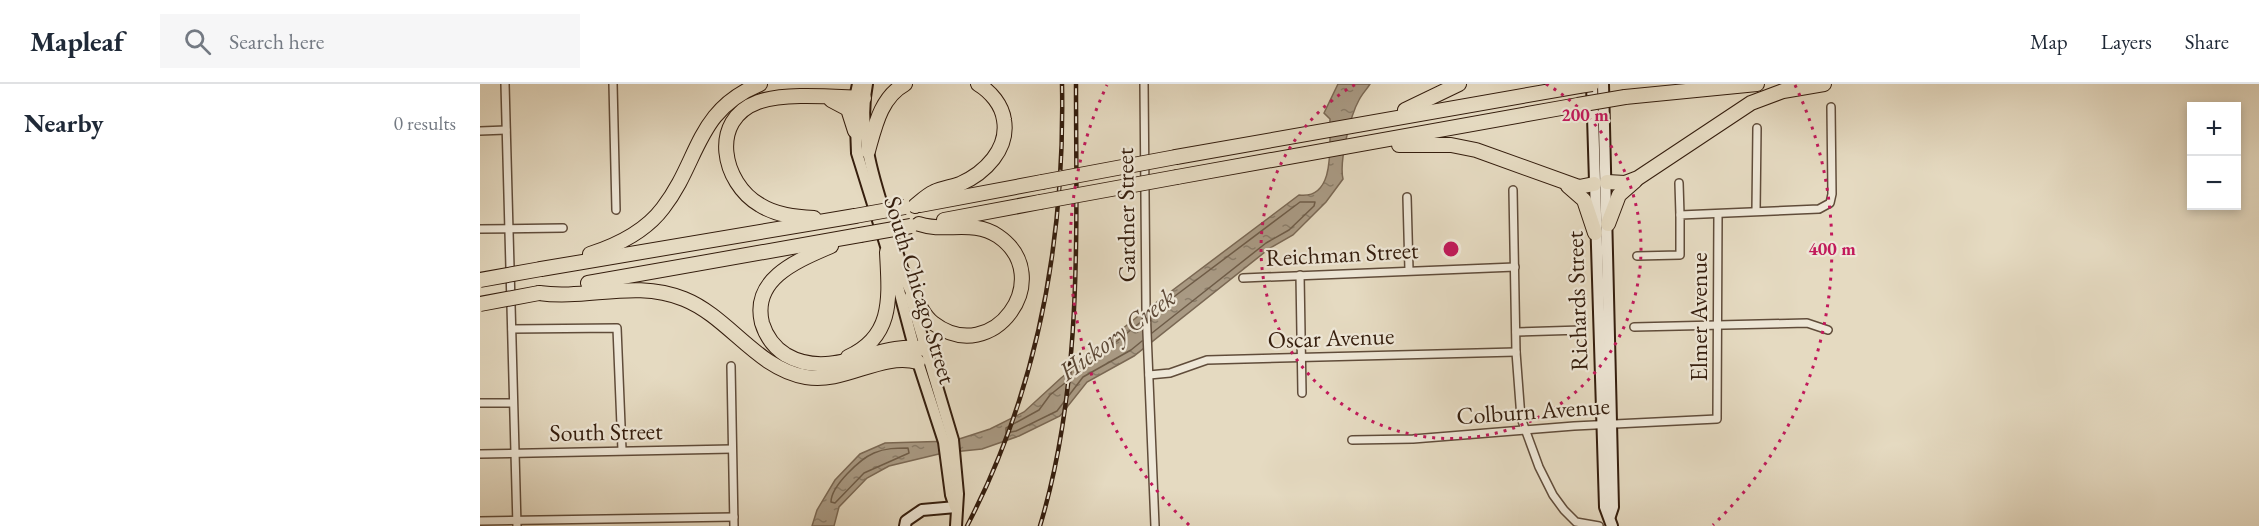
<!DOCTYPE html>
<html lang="en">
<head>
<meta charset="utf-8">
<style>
	body { margin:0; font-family:"EB Garamond",serif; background:#f6f6f7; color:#1f2937 }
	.controls { position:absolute; right:18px; top:18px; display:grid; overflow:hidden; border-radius:0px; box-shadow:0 3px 9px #0003 }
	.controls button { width:54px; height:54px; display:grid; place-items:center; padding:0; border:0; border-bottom:2px solid #e0e1e3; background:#fff; color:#1f2937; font:30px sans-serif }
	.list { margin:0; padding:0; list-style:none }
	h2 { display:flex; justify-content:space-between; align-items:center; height:78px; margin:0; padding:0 24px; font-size:26px }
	h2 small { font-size:20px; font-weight:400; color:#747a83 }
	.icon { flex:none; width:33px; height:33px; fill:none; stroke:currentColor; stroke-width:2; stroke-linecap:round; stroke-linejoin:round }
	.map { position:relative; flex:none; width:1779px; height:442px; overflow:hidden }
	header { display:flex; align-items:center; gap:36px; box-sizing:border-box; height:84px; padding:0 30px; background:#fff; border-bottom:2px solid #e0e1e3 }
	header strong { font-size:28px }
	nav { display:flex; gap:33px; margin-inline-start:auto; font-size:21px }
	.search { width:420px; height:54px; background:#f6f6f7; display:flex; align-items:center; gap:15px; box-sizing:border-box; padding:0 21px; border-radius:0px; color:#747a83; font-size:22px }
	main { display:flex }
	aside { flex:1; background:#fff }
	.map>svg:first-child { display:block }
	.water { fill:url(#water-ripples); stroke:#7a6854; stroke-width:1.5 }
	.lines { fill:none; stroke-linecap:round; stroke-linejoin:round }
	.shore { stroke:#6e5c48; stroke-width:1.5 }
	.street-casing { stroke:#604c3a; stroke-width:10 }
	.secondary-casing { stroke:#341d0d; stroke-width:14 }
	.primary-casing { stroke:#341d0d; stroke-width:14 }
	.highway-casing { stroke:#341d0d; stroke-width:16 }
	.street { stroke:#eee7d7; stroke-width:7 }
	.secondary { stroke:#eee7d7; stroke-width:10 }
	.primary { stroke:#e5dac1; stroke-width:10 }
	.highway { stroke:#e5dac1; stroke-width:14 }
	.rail-casing { stroke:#341d0d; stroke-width:4.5 }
	.rail { stroke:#eee7d7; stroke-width:2; stroke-dasharray:7; stroke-linecap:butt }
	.highway-bridge-casing { stroke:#341d0d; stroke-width:16; stroke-linecap:butt }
	.highway-bridge { stroke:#e5dac1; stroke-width:14 }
	.ring { fill:none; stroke:#c2185b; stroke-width:3; stroke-dasharray:3 6 }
	.labels { text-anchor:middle; stroke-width:4.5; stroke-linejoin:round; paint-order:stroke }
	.street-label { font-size:24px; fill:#341d0d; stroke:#eee7d7 }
	.water-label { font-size:26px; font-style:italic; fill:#5d4937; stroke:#eee7d7 }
	.centre { fill:#c2185b; stroke:#eee7d7; stroke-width:3 }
	.ring-label { font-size:18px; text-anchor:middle; font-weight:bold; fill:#c2185b; stroke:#eee7d7; stroke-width:4.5; stroke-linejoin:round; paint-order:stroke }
</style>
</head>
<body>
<header>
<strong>Mapleaf</strong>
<div class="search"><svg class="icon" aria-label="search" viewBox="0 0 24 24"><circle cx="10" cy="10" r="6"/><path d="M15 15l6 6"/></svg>Search here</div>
<nav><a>Map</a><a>Layers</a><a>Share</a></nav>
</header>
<main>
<aside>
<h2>Nearby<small>0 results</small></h2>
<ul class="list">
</ul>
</aside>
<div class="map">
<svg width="1779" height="442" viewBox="0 0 1779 442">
	<defs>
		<pattern id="water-ripples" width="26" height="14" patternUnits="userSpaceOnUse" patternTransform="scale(1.5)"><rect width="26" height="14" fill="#a99a84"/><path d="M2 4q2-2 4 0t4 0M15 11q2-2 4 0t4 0" fill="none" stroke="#8a7d6a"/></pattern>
	</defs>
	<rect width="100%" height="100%" fill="#e5dac1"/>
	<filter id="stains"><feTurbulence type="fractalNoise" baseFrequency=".00333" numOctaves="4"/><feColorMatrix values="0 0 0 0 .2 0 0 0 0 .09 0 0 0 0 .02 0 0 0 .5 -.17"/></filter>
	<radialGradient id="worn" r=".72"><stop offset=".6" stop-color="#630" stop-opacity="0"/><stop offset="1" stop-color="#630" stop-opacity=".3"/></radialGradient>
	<path class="water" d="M858,0H890C887,5 882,10 879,16C870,32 859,78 863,95L846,118L813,151L790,164L654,272L607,298L580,332L539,352L502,365L463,369L409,382L387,394L359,423L354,442H332L337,426L355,396L380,370L405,359L473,357L510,345L544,328L581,294L657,233L819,111C857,116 849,58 850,35L844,29Z"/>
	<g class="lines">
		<g class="shore">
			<polyline points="671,230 820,118 835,118 834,122 809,146 786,159 672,249"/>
			<polyline points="662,237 570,311 559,326 526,344 526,349 536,347 577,327 603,293 651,266 662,257"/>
			<path d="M428,364L429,369L384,389L355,419L351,418C351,402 380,375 394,369C405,364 417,364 428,364Z"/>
		</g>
		<g class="street-casing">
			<g id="street">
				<polyline points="25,0 37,442"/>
				<polyline points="133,0 136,126"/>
				<polyline points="664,0 666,224 675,442"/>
				<polyline points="0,47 26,46"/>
				<polyline points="1199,99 1200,131"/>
				<polyline points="1033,106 1036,268 1041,334 1059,383 1073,411 1084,426 1096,438 1119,442"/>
				<polyline points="927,113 929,186"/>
				<polyline points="1276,127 1277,44"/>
				<polyline points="0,145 83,144"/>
				<polyline points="1157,172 1200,171 1200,131 1339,125 1350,119 1352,110 1351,23"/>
				<polyline points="820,191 822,309"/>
				<polyline points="763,194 1035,183"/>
				<polyline points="1154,243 1327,239 1348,246"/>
				<polyline points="32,245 137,244 142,366"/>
				<polyline points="1036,248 1102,246"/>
				<polyline points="251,282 254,442"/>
				<polyline points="669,291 690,289 727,276 1036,268"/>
				<polyline points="0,319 33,319"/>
				<polyline points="872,356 933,355 1094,342 1237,335 1238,130"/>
				<polyline points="0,370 252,365"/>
				<polyline points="0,437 254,433"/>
			</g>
		</g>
		<g class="secondary-casing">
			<g id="secondary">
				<polyline points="1112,0 1125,423 1132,442"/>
				<polyline points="1123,0 1133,423 1130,432"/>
				<polyline points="425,442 426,437 442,426 476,423"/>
			</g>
		</g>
		<g class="primary-casing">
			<g id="primary">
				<polyline points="378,0 375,14 377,69 415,191 438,278 464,358 471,411 475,423"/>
				<path d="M387,0C374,62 409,135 425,194"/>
				<polyline points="430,212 473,356 478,410 476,442"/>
			</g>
		</g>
		<g class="highway-casing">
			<g id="highway">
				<polyline points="1145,13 1277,0"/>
				<polyline points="351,16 368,25 375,47"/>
				<polyline points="925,26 979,0"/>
				<polyline points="919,61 971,61 996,66 1099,103 1114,100"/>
				<path d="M388,67C395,42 401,13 425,0"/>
				<polyline points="696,73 1099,2"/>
				<polyline points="697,93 1098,21"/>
				<polyline points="1127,98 1145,99 1158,94 1271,19 1303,7 1344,0"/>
				<polyline points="1088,102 1104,116 1115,149"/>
				<polyline points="440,121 562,98"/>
				<path d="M435,122C441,117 447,111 454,108C462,104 472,103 480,100C505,89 529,65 524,36C522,21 511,8 498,0"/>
				<path d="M334,134C315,133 296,131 280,121C242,99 229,36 278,18C305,8 355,13 384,14"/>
				<polyline points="464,136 560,118"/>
				<polyline points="1128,140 1139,111 1155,97"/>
				<path d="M351,162C319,176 271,194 282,239C286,252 295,264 306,271C352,298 399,256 445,265"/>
				<path d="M110,170C138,161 165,148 183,124C220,76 215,27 280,0"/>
				<polyline points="61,185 375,132"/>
				<path d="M423,188C433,204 439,228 453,239C513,285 578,193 518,152C493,135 465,149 439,140"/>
				<polyline points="108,199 380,151"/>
				<path d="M59,209C108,216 155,195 204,215C249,233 277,285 326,293C365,300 400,268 438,278"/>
				<path d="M368,273C415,252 409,211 407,168"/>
			</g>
		</g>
		<use href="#street" class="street"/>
		<use href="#secondary" class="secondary"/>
		<use href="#primary" class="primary"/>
		<use href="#highway" class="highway"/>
		<g class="rail-casing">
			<g id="rail">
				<path d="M487,442C559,304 585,155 582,0"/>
				<path d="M560,442C603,299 596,148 596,0"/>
			</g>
		</g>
		<use href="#rail" class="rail"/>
		<g class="highway-bridge-casing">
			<g id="highway-bridge">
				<polyline points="1099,2 1112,0"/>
				<polyline points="1098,21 1145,13"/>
				<polyline points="562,98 696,73"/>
				<polyline points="560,118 697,93"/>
				<polyline points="375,132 425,123"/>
				<polyline points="380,151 431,142"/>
				<polyline points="0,196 61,185"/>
				<polyline points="0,220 59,209"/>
			</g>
		</g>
		<use href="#highway-bridge" class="highway-bridge"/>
	</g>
	<g class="ring">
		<path d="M1066 0A190 190 0 1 1 876 0"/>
		<path d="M709 441A381 381 0 0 1 627 1M1315 1A381 381 0 0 1 1233 441"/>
	</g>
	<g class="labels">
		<g class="street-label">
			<text transform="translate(646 131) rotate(-91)" y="8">Gardner Street</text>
			<text transform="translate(862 170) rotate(-3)" y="8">Reichman Street</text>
			<text transform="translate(440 206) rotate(73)" y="8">South Chicago Street</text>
			<text transform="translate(1097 217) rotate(-92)" y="8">Richards Street</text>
			<text transform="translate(1219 233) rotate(-90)" y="8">Elmer Avenue</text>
			<text transform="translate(851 254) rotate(-2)" y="8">Oscar Avenue</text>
			<text transform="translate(1053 327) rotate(-4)" y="8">Colburn Avenue</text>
			<text transform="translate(126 348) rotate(-1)" y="8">South Street</text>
		</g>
		<g class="water-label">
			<text transform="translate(637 250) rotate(-36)" y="9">Hickory Creek</text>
		</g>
	</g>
	<circle cx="971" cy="165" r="9" class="centre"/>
	<g class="ring-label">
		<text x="1105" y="37">200 m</text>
		<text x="1352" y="171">400 m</text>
	</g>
	<rect width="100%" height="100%" filter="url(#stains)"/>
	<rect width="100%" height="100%" fill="url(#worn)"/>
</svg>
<div class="controls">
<button>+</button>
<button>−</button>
</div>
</div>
</main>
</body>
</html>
